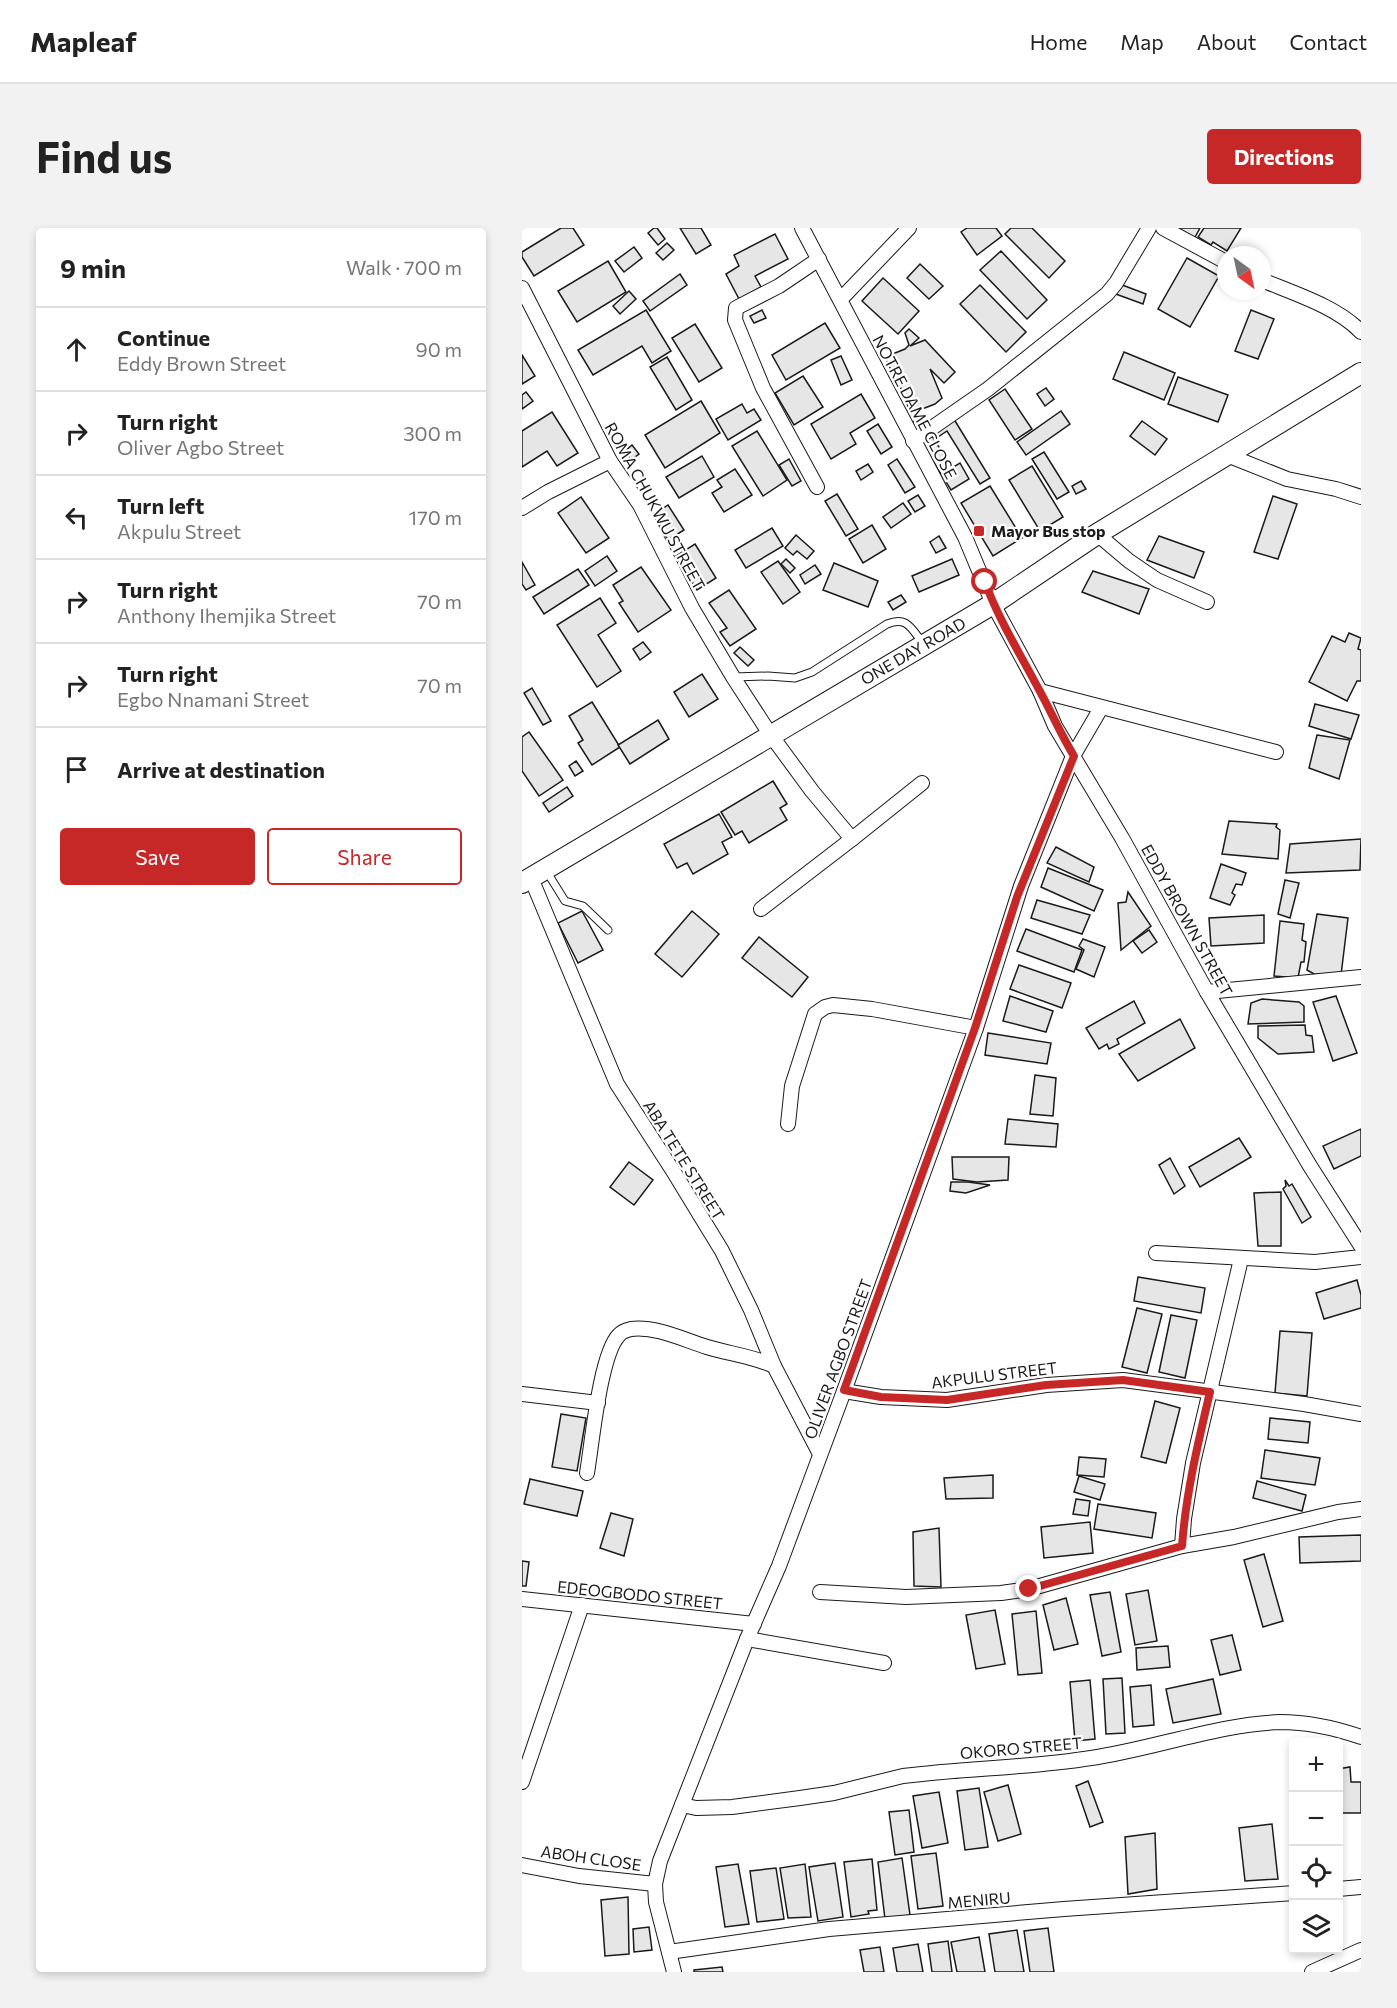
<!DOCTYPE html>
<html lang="en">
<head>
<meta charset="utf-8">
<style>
	body { margin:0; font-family:Commissioner,sans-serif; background:#f2f2f2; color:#222 }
	.controls { position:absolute; right:18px; bottom:18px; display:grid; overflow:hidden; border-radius:6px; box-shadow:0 3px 9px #0003 }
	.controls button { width:54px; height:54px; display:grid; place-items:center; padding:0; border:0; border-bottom:2px solid #e0e0e0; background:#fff; color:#222; font:30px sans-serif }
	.compass { position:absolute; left:695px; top:18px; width:54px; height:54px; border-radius:50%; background:#fff; box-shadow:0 3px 9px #0003; rotate:147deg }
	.stop { position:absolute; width:18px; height:18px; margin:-14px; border:4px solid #c62828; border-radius:50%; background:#fff }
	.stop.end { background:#c62828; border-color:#fff; box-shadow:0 2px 6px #0008 }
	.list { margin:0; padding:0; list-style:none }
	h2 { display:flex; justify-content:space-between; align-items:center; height:78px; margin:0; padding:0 24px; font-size:26px }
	h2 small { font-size:20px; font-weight:400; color:#767676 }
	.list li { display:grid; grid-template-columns:39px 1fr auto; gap:18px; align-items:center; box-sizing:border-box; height:84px; padding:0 24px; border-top:2px solid #e0e0e0 }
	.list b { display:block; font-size:22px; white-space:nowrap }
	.list p { margin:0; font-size:20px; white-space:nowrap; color:#767676 }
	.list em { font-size:20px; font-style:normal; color:#767676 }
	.actions { display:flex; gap:12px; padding:18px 24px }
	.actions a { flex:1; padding:14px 0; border:2px solid #c62828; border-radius:6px; text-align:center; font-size:21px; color:#c62828 }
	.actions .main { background:#c62828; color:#fff }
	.icon { flex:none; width:33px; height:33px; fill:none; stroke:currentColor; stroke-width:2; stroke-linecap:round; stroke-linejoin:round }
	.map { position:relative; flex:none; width:839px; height:1744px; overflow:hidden; border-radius:6px }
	header { display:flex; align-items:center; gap:36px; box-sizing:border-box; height:84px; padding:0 30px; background:#fff; border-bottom:2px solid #e0e0e0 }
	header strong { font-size:28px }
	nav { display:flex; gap:33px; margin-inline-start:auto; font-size:21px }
	.intro { display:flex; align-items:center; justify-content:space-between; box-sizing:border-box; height:144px; padding:0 36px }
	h1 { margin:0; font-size:42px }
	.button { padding:15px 27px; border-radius:6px; background:#c62828; color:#fff; font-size:21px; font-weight:700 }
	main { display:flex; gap:36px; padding:0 36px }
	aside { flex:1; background:#fff; border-radius:6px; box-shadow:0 3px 9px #0003 }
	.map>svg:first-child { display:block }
	.building { fill:#e6e6e6; stroke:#1a1a1a; stroke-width:1.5 }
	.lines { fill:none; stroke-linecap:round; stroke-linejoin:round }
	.service-casing { stroke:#1a1a1a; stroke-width:9 }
	.minor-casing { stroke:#1a1a1a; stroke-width:16 }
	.secondary-casing { stroke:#1a1a1a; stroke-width:22 }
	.service { stroke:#fff; stroke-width:7 }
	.minor { stroke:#fff; stroke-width:14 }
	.secondary { stroke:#fff; stroke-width:20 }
	.route { stroke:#c62828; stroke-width:8 }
	.poi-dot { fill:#c62828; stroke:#fff; stroke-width:2 }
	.labels { text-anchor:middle; stroke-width:4.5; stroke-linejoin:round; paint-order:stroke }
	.street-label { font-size:16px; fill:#1a1a1a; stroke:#fff }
	.poi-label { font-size:16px; font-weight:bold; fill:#1a1a1a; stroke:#fff; text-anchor:start }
</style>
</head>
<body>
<header>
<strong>Mapleaf</strong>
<nav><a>Home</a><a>Map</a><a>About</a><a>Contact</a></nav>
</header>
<div class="intro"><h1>Find us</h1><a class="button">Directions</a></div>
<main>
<aside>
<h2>9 min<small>Walk · 700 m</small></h2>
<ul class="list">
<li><svg class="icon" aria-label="ahead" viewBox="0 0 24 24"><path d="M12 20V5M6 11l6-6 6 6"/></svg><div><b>Continue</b><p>Eddy Brown Street</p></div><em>90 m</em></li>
<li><svg class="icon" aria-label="right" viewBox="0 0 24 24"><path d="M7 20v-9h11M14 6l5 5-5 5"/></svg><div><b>Turn right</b><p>Oliver Agbo Street</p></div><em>300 m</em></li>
<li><svg class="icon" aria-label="left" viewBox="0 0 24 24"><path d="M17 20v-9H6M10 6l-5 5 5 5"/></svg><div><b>Turn left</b><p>Akpulu Street</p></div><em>170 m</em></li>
<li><svg class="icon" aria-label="right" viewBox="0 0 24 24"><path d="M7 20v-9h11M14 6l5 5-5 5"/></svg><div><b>Turn right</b><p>Anthony Ihemjika Street</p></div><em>70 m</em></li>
<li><svg class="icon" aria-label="right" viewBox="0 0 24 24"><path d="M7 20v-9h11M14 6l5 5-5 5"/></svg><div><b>Turn right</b><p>Egbo Nnamani Street</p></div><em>70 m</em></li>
<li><svg class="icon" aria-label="arrive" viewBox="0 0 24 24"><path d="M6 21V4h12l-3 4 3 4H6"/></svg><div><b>Arrive at destination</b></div></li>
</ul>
<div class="actions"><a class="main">Save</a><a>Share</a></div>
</aside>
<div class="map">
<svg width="839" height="1744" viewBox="0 0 839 1744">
	<rect width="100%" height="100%" fill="#fff"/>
	<g class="building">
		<polygon points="39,0 51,0 62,17 12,48 0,29 0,24"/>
		<polygon points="132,0 135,0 143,11 136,17 126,5"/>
		<polygon points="158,0 179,0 189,17 174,26"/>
		<polygon points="445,0 474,0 480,8 455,27 439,4"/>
		<polygon points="489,0 510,0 543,33 527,50 483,6"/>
		<polygon points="651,0 678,0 672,11"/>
		<polygon points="682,0 719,0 705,23 691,14 689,17 676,9"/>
		<polygon points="253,6 266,31 233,48 239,59 217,71 204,46 217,38 212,27"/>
		<polygon points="145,15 152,22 141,32 134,25"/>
		<polygon points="112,19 120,30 102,44 93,33"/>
		<polygon points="479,23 525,72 505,91 458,42"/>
		<polygon points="665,30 697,48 668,99 636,81"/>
		<polygon points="86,33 104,64 55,94 36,63"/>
		<polygon points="398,36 421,58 407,71 385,50"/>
		<polygon points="158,46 165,57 128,83 121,73"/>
		<polygon points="361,50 397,83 376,106 340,73"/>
		<polygon points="595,55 624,66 621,76 591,65"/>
		<polygon points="458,57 504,104 484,124 438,76"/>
		<polygon points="107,63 114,71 98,86 91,78"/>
		<polygon points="124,82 149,123 130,135 120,118 71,147 56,122"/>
		<polygon points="240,82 244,90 232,95 228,88"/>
		<polygon points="729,82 752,91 736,131 713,123"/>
		<polygon points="303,95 318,120 264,152 250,127"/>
		<polygon points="173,96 200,140 177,154 150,110"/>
		<polygon points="387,101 397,110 388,118 403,112 433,144 422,155 408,141 420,170 413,176 395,183 399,191 388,195 383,184 387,181 374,148 369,142 363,129 383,121 387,117 383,105"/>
		<polygon points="602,124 653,145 642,172 591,151"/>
		<polygon points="0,127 13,148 0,156"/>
		<polygon points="319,128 330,152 319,157 309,132"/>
		<polygon points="145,129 170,172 154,182 128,139"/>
		<polygon points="281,148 301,179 272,197 253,165"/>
		<polygon points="656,149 706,167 696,194 646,176"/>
		<polygon points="524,160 532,171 523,178 515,166"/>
		<polygon points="483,161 510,201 493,212 467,172"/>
		<polygon points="4,164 11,173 0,181 0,167"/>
		<polygon points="339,166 353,190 328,205 334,216 309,231 289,196"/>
		<polygon points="179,173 198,205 143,240 123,207"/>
		<polygon points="220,176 225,185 232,181 239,192 206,212 194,191"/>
		<polygon points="539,183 548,196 504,227 495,214"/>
		<polygon points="30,184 56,225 35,238 25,223 0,239 0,203"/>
		<polygon points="430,188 468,250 458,256 425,203 416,209 411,200"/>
		<polygon points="620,193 645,211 633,227 608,208"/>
		<polygon points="356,196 370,219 359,226 345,203"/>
		<polygon points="235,203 265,252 241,268 210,218"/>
		<polygon points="410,208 430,240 438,235 447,251 429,262 399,214"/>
		<polygon points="110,217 117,226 109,232 103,223"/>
		<polygon points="522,224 547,264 535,271 510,231"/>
		<polygon points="180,228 192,249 157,270 144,249"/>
		<polygon points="267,231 279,253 270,258 257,237"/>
		<polygon points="375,231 393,259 383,265 366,237"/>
		<polygon points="346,236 351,244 339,252 334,243"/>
		<polygon points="510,238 541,289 518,303 487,252"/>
		<polygon points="213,241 230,267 202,284 190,265 200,259 195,252"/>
		<polygon points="559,253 564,261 554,266 550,258"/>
		<polygon points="468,258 500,310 471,328 439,275"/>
		<polygon points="315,266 336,301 324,308 303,273"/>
		<polygon points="396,267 403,278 393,284 386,273"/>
		<polygon points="751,268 775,276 756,331 732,324"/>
		<polygon points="59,269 87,310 64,325 36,285"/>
		<polygon points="381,275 389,286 369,300 361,289"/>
		<polygon points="146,277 162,302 146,312 131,287"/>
		<polygon points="350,297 364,321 341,335 327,311"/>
		<polygon points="250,300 261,318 224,340 213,322"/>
		<polygon points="274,307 292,323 285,331 275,323 271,327 263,320"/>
		<polygon points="417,308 424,320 414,325 408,314"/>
		<polygon points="637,308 682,324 672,350 625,332"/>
		<polygon points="173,316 194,350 175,362 154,328"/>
		<polygon points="85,328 95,343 73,358 63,343"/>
		<polygon points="264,331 273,340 268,345 259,336"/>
		<polygon points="430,331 437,347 397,364 390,348"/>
		<polygon points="256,333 278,364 261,376 239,344"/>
		<polygon points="0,334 13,357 4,362 0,356"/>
		<polygon points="312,335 356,353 346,379 301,362"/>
		<polygon points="293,337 299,346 283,356 278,347"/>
		<polygon points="119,339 149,382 116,404 97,375 101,373 91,357"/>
		<polygon points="56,341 67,357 22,386 11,369"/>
		<polygon points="571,343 627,361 617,386 560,364"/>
		<polygon points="207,362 234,401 208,418 198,404 205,400 187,375"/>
		<polygon points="379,367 384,374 371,382 366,374"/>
		<polygon points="78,370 94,395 76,407 99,443 75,459 35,397"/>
		<polygon points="827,405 839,410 836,421 839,422 839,453 835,453 825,473 787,454 810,408 823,414"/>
		<polygon points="121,414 129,424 118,432 111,421"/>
		<polygon points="218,419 232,432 226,438 212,425"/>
		<polygon points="180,446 196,471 167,489 152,464"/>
		<polygon points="10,460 29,493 21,497 2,465"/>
		<polygon points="70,474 98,519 70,537 56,515 61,512 47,488"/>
		<polygon points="793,476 837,487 829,511 787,498"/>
		<polygon points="136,492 147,511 108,536 96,517"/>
		<polygon points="7,504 41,552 17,568 0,543 0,509"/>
		<polygon points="795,507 828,512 817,551 787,540"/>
		<polygon points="54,533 61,543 53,548 47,538"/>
		<polygon points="251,553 265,576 258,580 265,592 227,615 220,603 213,607 199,584"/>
		<polygon points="45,559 51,568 27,584 21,575"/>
		<polygon points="197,586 210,609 200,614 206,626 171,646 165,635 155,640 142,616"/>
		<polygon points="707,593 755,596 754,599 758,602 756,631 700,626"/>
		<polygon points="839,611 838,642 764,645 768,616"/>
		<polygon points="534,619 572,639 567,654 525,635"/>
		<polygon points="699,636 724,645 720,657 714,656 710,665 713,667 708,677 688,670"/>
		<polygon points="526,640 581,662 572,683 519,659"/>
		<polygon points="763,652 777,655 768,690 756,686"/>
		<polygon points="606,664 629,698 599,722 596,675 604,674"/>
		<polygon points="515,672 568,687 560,706 509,690"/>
		<polygon points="60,683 81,722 56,735 36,695"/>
		<polygon points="170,683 197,706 160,749 133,726"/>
		<polygon points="795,686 826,690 819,747 792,746 785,742"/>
		<polygon points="742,687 742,715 689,718 687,690"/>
		<polygon points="758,693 782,696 780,712 784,714 782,734 779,734 776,750 752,748"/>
		<polygon points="504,701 560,722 552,744 495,723"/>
		<polygon points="627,702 635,714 620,725 611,713"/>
		<polygon points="237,709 286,749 270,769 220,730"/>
		<polygon points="561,711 583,719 572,749 554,741 562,722 557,718"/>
		<polygon points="497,737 549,755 540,780 488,761"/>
		<polygon points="488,768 531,783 524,804 481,793"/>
		<polygon points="814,768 835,825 811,833 791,774"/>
		<polygon points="740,771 777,774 782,778 782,794 726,796 729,775"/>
		<polygon points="612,773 623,795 595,811 597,816 587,821 585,816 577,821 564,800"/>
		<polygon points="658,791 673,820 616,853 597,826"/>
		<polygon points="783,797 784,807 790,808 792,824 756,826 736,810 736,798"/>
		<polygon points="466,805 529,815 525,836 463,827"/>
		<polygon points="513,847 534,850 531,888 508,886"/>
		<polygon points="486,891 536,896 534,919 483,916"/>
		<polygon points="839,901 839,928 812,941 801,918"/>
		<polygon points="717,910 729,929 678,959 667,939"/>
		<polygon points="430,929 487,929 486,952 455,954 431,951"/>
		<polygon points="648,930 663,958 652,966 637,937"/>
		<polygon points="107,934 131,952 112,977 88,959"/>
		<polygon points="763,952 767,958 770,956 789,989 780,995 761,961 764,958"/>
		<polygon points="429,954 446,954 468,957 444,965 428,963"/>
		<polygon points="759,964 759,1018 736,1018 732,965"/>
		<polygon points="616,1049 683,1060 679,1085 612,1073"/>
		<polygon points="835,1052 839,1067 839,1080 802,1091 794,1065"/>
		<polygon points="615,1080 640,1086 625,1145 600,1139"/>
		<polygon points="649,1087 675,1092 663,1150 637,1144"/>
		<polygon points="758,1103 790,1105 785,1168 753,1165"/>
		<polygon points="633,1173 658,1180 644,1235 619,1229"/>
		<polygon points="39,1186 64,1190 55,1243 30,1239"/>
		<polygon points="748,1190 788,1194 786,1215 746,1211"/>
		<polygon points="743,1222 798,1230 793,1257 739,1250"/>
		<polygon points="557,1229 584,1231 582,1249 555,1247"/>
		<polygon points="471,1247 471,1270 424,1271 422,1250"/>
		<polygon points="557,1248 583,1256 578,1272 552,1264"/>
		<polygon points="8,1251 61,1263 55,1288 2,1276"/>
		<polygon points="735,1253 784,1267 780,1283 731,1270"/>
		<polygon points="554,1271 568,1273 566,1288 551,1286"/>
		<polygon points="576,1276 634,1285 630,1310 572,1301"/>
		<polygon points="89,1285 111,1291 102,1328 78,1320"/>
		<polygon points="568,1294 571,1325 522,1330 519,1299"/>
		<polygon points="417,1300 419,1359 392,1358 391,1304"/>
		<polygon points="839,1307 839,1333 778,1335 777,1309"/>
		<polygon points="742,1326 761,1393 741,1399 722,1332"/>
		<polygon points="0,1333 7,1334 4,1358 0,1358"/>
		<polygon points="626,1362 635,1413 613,1417 604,1366"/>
		<polygon points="588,1364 599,1424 580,1428 568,1367"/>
		<polygon points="544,1370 556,1416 532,1422 521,1377"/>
		<polygon points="473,1382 483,1436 454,1441 444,1387"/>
		<polygon points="514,1383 520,1445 496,1447 490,1386"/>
		<polygon points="710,1407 719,1442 698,1447 689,1412"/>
		<polygon points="646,1418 648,1439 615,1442 614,1420"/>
		<polygon points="600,1450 603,1505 584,1506 581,1451"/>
		<polygon points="691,1451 699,1486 651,1495 644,1461"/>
		<polygon points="568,1452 573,1511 553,1513 548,1454"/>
		<polygon points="629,1457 632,1497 611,1499 608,1459"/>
		<polygon points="828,1539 829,1554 839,1554 839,1585 816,1585 816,1541"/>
		<polygon points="566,1553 581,1594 568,1599 554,1558"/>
		<polygon points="486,1557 499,1606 476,1613 462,1564"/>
		<polygon points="457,1560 466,1619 443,1622 435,1563"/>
		<polygon points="417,1564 426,1615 400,1620 391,1568"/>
		<polygon points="387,1582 392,1624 373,1627 367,1584"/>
		<polygon points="750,1596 756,1651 723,1653 717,1600"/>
		<polygon points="816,1597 820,1643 816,1644"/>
		<polygon points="633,1605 635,1661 606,1666 603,1609"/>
		<polygon points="414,1625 421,1678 396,1681 389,1628"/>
		<polygon points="380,1630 388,1687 363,1691 356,1634"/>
		<polygon points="350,1631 355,1682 346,1683 347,1686 329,1689 322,1634"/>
		<polygon points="313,1635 321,1689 296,1693 287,1639"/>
		<polygon points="216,1636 227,1696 203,1699 194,1639"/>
		<polygon points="283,1636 289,1689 266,1690 258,1640"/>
		<polygon points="254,1640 262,1691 235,1694 228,1643"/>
		<polygon points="106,1669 107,1726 83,1728 79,1672"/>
		<polygon points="127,1699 130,1722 112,1724 111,1701"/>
		<polygon points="526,1700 532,1744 508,1744 502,1703"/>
		<polygon points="495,1702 502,1744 473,1744 467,1706"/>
		<polygon points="457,1709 463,1744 435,1744 429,1714"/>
		<polygon points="426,1713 430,1744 410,1744 406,1716"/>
		<polygon points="396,1716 401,1744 375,1744 371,1720"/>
		<polygon points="358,1719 362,1744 342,1744 338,1722"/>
		<polygon points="200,1739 201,1744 172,1744 172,1742"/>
	</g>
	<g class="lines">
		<g class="service-casing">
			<g id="service">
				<path d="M212,449L246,448L273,450L290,444L365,396C385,388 389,400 400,414"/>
				<polyline points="25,644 43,673 61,678 86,702"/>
			</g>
		</g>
		<g class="minor-casing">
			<g id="minor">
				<polyline points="280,0 443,309 471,376 518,463 533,498 600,610 685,764 788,938 839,1018"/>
				<polyline points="641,0 704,34"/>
				<path d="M740,52C771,65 816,79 839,104"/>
				<polyline points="0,60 88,233 118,277 170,380 211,449 248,506 290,563 330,611 400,555"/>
				<polyline points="319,71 387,0"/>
				<polyline points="391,213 466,161 585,66 594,55 627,0"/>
				<polyline points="705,227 765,251 814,261 839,269"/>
				<polyline points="295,259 241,160 213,92 214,80 257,58 297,31"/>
				<polyline points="0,280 26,264 88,233"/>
				<polyline points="575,306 607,333 635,352 685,374"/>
				<polyline points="518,463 754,524"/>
				<polyline points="9,650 95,856 153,946 200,1023 229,1082 252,1138 298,1226"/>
				<polyline points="239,681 330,611"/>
				<polyline points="685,764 839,749"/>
				<polyline points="266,896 270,858 293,786 303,779 311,777 350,781 454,800"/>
				<polyline points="634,1025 793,1034 839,1029"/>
				<polyline points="322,1163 359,1169 425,1172 524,1157 601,1152 782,1176 839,1186"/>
				<polyline points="0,1166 76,1175"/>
				<path d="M65,1245C70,1216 78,1126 97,1107C100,1103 105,1102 109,1101C135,1098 162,1112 185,1119C208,1126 230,1128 252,1138"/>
				<polyline points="660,1318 662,1291 671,1235 719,1031"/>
				<polyline points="298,1364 384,1369 479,1365 507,1361 660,1318 712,1309 816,1284 839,1281"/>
				<polyline points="0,1371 232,1396"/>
				<polyline points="225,1411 362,1435"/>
				<polyline points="0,1554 60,1377"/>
				<path d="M160,1577L174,1580L210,1579L278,1570L312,1565L381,1548L400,1546C456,1540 513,1539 569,1530C631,1521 697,1496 758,1494C786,1494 813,1500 839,1509"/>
				<polyline points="0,1637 57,1648 133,1656"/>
				<polyline points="816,1661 839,1659"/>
				<polyline points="147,1724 307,1701 542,1681 772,1665"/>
				<polyline points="152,1744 134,1674 133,1656 138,1633 225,1411 257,1338 322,1163 454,800 499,658 551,528 579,480"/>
				<polyline points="790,1744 839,1722"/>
			</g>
		</g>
		<g class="secondary-casing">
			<polyline id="secondary" points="0,655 471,376 575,306 839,145"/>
		</g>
		<use href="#service" class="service"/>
		<use href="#minor" class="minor"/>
		<use href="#secondary" class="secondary"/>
	</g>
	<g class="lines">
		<path class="route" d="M463,354C476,390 497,424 515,458C528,481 538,505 552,528L495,669L453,800L322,1162L359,1169L425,1172L524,1157L601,1152L688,1164C676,1215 664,1265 660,1318L507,1361"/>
	</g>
	<rect class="poi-dot" x="451" y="297" width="12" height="12" rx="3"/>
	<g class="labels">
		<g class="street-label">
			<text transform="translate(393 179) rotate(62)" y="6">NOTRE DAME CLOSE</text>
			<text transform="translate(133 278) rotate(61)" y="6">ROMA CHUKWU STREET</text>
			<text transform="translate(391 423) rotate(-30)" y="6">ONE DAY ROAD</text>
			<text transform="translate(665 692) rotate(61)" y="6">EDDY BROWN STREET</text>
			<text transform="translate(162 932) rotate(58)" y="6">ABA TETE STREET</text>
			<text transform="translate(316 1131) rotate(-70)" y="6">OLIVER AGBO STREET</text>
			<text transform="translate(472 1147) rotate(-7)" y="6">AKPULU STREET</text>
			<text transform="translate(118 1367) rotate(6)" y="6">EDEOGBODO STREET</text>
			<text transform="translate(499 1520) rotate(-5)" y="6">OKORO STREET</text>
			<text transform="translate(69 1630) rotate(8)" y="6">ABOH CLOSE</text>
			<text transform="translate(457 1672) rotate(-5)" y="6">MENIRU</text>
		</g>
		<g class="poi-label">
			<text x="469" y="309">Mayor Bus stop</text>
		</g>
	</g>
</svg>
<div class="controls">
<button>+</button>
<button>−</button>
<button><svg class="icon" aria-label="locate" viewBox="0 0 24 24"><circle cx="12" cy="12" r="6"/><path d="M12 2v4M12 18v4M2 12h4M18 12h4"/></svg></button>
<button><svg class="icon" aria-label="layers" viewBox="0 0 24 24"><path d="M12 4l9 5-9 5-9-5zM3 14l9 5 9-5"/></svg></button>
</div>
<svg class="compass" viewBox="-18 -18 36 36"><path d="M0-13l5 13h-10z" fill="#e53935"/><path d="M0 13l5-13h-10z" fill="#767676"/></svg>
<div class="stop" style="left:463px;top:354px"></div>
<div class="stop end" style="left:507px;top:1361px"></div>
</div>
</main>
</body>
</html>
